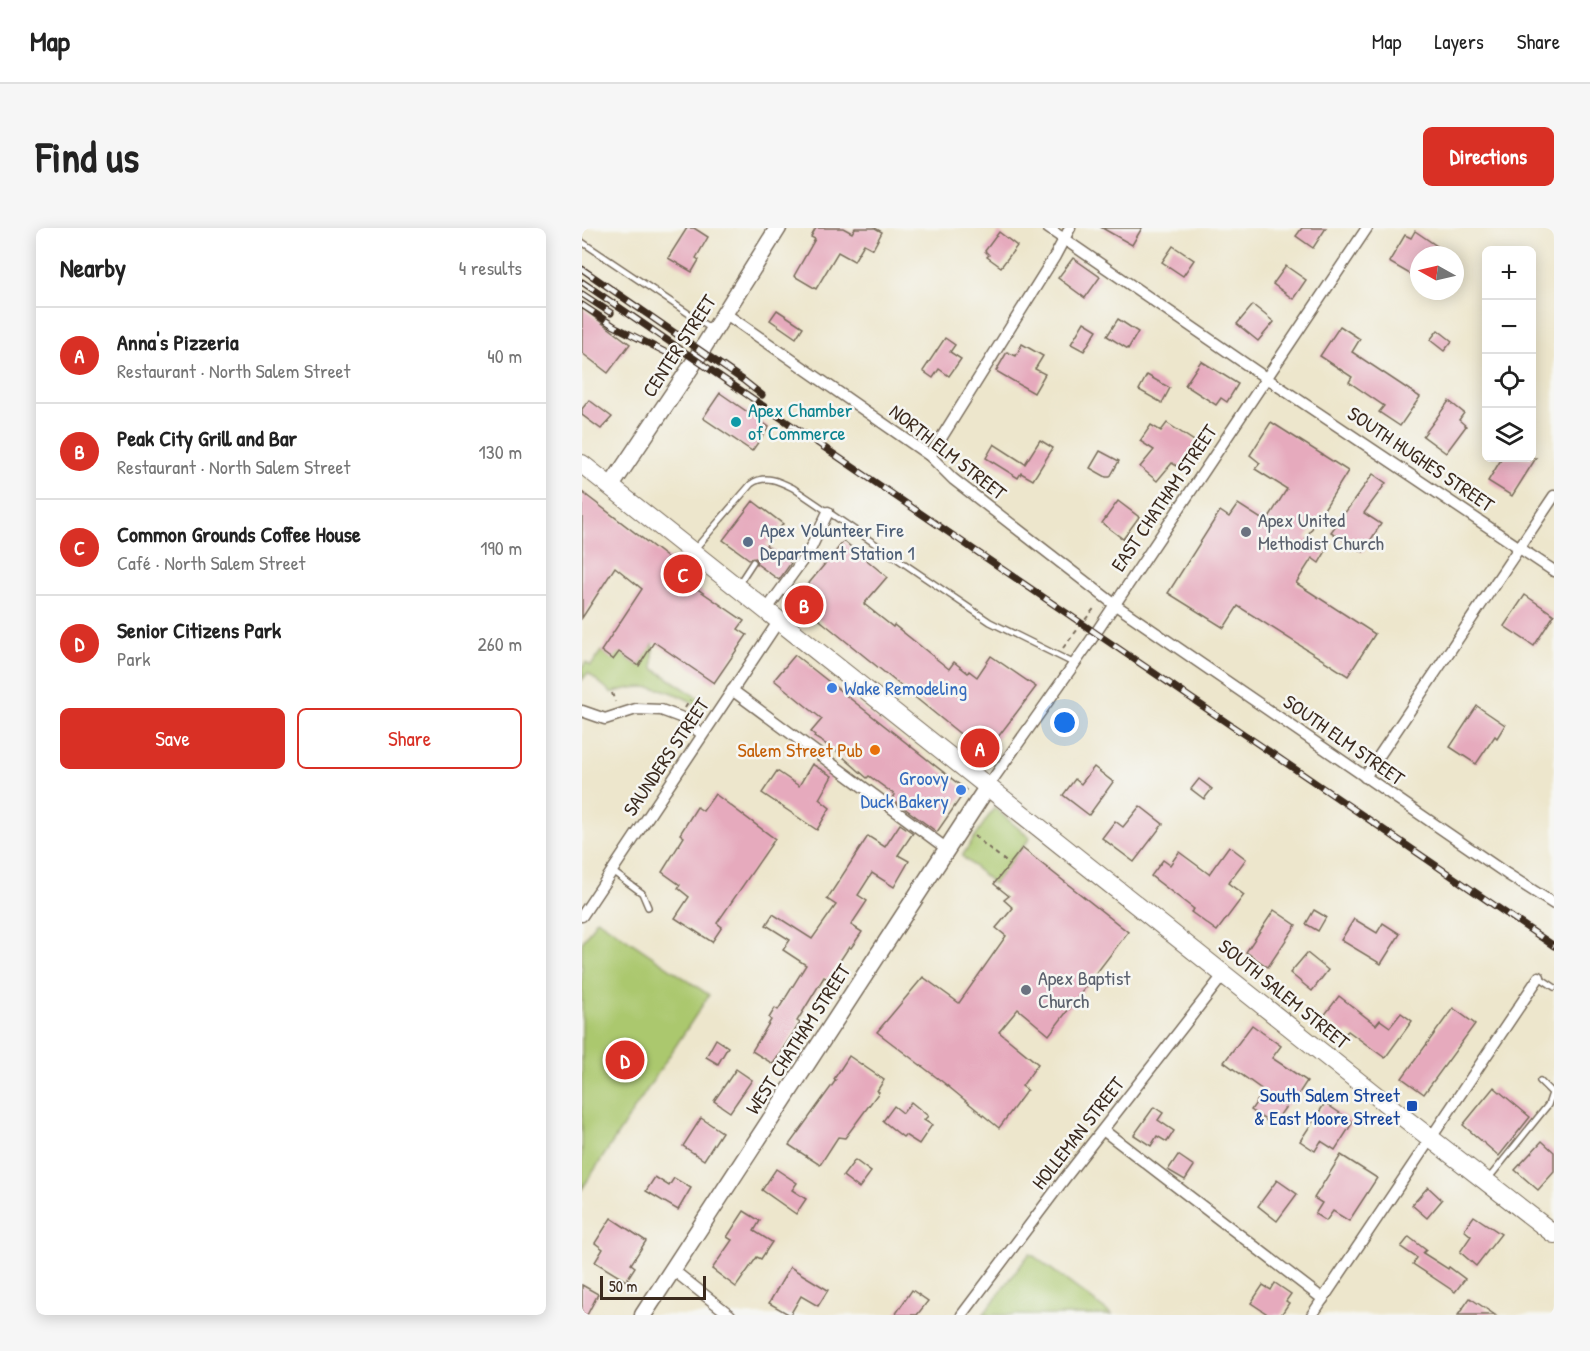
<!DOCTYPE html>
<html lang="en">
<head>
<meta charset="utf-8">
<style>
	body { margin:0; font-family:"Patrick Hand",sans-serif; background:#f6f6f6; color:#222 }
	.controls { position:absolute; right:18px; top:18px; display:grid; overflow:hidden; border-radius:9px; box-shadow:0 3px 15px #0003 }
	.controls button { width:54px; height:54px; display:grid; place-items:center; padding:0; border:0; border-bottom:2px solid #e0e0e0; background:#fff; color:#222; font:30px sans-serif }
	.compass { position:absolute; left:828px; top:18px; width:54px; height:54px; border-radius:50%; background:#fff; box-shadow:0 3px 15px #0003; rotate:278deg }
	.scale { position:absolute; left:18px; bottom:15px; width:106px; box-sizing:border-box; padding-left:6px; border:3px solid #3b2a1e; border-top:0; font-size:16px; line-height:21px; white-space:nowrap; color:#3b2a1e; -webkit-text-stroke:4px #f6f6f2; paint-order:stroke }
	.you { position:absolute; left:483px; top:495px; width:21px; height:21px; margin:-15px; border:4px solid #fff; border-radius:50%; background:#1a73e8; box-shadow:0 0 0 9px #1a73e833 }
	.badge { display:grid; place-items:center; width:39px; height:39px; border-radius:50%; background:#d93025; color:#fff; font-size:20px; font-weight:700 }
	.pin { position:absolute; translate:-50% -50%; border:3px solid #fff; box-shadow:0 2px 6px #0006 }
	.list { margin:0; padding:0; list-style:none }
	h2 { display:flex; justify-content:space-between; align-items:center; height:78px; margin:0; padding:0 24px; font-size:26px }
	h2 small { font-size:20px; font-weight:400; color:#767676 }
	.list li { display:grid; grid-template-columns:39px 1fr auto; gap:18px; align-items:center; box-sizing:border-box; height:96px; padding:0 24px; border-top:2px solid #e0e0e0 }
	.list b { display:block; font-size:22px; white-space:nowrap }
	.list p { margin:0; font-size:20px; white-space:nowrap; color:#767676 }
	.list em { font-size:20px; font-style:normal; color:#767676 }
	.actions { display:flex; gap:12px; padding:18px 24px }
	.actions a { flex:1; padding:14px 0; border:2px solid #d93025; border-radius:9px; text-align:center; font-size:21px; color:#d93025 }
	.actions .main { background:#d93025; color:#fff }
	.icon { flex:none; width:33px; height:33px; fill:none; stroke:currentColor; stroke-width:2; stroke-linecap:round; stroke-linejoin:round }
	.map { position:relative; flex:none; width:972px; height:1087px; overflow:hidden; border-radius:9px }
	header { display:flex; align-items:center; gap:36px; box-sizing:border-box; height:84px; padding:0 30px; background:#fff; border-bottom:2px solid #e0e0e0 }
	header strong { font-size:28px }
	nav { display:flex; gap:33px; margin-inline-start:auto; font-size:21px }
	.intro { display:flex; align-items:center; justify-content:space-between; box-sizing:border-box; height:144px; padding:0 36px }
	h1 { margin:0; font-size:42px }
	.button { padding:15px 27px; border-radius:9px; background:#d93025; color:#fff; font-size:21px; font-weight:700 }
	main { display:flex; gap:36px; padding:0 36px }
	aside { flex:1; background:#fff; border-radius:9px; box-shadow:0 3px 15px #0003 }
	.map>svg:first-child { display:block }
	.green { fill:#abc86e; stroke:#737946; stroke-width:1.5 }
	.building { fill:#e6aabd }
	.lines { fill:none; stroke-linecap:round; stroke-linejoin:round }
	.lane-casing { stroke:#796c5b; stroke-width:8 }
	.street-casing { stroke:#796c5b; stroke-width:13 }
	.secondary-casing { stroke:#796c5b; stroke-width:19 }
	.primary-casing { stroke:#796c5b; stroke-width:20 }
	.path { stroke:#796c5b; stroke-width:2; stroke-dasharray:4.5 4.5; stroke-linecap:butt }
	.lane { stroke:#fff; stroke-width:5 }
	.street { stroke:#fff; stroke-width:10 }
	.secondary { stroke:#fff; stroke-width:16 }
	.primary { stroke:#fff; stroke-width:18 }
	.rail-casing { stroke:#3b2a1e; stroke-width:7 }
	.rail { stroke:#f6f6f2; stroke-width:4.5; stroke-dasharray:14; stroke-linecap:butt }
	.culture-dot { fill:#0f9aa8; stroke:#f6f6f2; stroke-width:2 }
	.worship-dot { fill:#6b7280; stroke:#f6f6f2; stroke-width:2 }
	.service-dot { fill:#5c6f8a; stroke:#f6f6f2; stroke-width:2 }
	.shop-dot { fill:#3f7fe0; stroke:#f6f6f2; stroke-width:2 }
	.food-dot { fill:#e8710a; stroke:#f6f6f2; stroke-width:2 }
	.transit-dot { fill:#1a4fb4; stroke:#f6f6f2; stroke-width:2 }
	.labels { text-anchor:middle; stroke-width:5; stroke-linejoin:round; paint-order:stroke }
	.street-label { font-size:20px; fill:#3b2a1e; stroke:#f6f6f2 }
	.culture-label { font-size:20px; fill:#0d838f; stroke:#f6f6f2; text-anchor:start }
	.worship-label { font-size:20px; fill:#5b616d; stroke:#f6f6f2; text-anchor:start }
	.service-label { font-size:20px; fill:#4e5e75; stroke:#f6f6f2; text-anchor:start }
	.shop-label { font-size:20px; fill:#366cbe; stroke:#f6f6f2; text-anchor:start }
	.food-label { font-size:20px; fill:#c56008; stroke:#f6f6f2; text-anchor:end }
	.transit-label { font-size:20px; fill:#164399; stroke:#f6f6f2; text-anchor:end }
</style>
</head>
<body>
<header>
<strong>Map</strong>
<nav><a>Map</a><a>Layers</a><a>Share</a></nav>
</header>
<div class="intro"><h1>Find us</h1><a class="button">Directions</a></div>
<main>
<aside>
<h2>Nearby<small>4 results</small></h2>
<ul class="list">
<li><span class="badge">A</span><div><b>Anna's Pizzeria</b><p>Restaurant · North Salem Street</p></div><em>40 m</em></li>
<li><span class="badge">B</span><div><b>Peak City Grill and Bar</b><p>Restaurant · North Salem Street</p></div><em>130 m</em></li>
<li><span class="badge">C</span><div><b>Common Grounds Coffee House</b><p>Café · North Salem Street</p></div><em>190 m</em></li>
<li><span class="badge">D</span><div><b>Senior Citizens Park</b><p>Park</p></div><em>260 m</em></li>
</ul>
<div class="actions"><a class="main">Save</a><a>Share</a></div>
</aside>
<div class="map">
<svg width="972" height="1087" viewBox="0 0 972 1087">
	<rect width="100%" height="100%" fill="#f6f6f2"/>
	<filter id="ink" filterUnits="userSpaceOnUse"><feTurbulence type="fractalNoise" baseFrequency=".0167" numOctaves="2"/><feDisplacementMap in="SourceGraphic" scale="12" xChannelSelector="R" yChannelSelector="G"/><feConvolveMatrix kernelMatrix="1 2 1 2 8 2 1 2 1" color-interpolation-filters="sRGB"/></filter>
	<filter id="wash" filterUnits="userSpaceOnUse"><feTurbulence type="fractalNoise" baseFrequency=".008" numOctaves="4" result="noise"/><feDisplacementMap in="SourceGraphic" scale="24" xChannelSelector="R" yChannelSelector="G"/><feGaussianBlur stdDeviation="1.35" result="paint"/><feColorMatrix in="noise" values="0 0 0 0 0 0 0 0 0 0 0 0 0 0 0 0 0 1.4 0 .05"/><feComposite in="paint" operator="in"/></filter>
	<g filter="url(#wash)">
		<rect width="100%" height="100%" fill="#ede6cc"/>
		<g class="green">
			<path d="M46,410L54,416L45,430L57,438L71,414V440L124,475L120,481C93,461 62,453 30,465L6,445L0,452V440L4,434L9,438L19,423L31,431Z"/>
			<polygon points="412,580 448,610 412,656 380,628"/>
			<polygon points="15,691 127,767 0,961 0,715"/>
			<polygon points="448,1025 522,1081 530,1087 401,1087"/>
		</g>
		<g id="blocks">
			<g class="building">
				<polygon points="105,0 112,0 126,9 114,30 117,32 110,44 86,30"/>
				<polygon points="234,0 261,0 270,5 273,0 293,0 300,4 291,21 282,16 272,33 256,24 234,61 212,48 233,11 229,9"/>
				<polygon points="520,0 560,0 550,17"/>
				<polygon points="720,0 744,0 731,20 714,8"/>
				<polygon points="833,3 868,27 837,27 837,43 833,49 807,34 823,7 829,10"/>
				<polygon points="417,4 435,18 419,39 405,29 407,27 403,23"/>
				<polygon points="591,18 612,32 601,48 580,34"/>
				<polygon points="491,30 518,49 503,70 476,50"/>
				<polygon points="704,38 724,52 711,71 691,56"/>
				<polygon points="671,77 692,94 676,113 655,96"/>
				<polygon points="0,80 48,116 26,145 0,125"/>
				<polygon points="195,82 221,99 214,110 188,92"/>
				<polygon points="536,91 556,104 546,121 525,108"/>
				<polygon points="502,94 515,102 502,123 489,116"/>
				<polygon points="758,98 778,111 770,124 838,169 818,198 797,184 802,178 767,154 770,149 738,128"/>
				<polygon points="856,102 870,113 862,123 848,112"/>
				<polygon points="363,110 373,117 368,124 379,131 367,148 357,141 351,150 341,143"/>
				<polygon points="440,116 461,128 453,141 463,146 452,165 414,143 425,124 434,128"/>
				<polygon points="619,133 656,156 645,174 639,170 634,177 603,157"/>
				<polygon points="565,147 588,160 580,175 557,162"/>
				<polygon points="138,165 187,199 170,223 121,190"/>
				<polygon points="7,172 30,189 19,201 0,187 0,181"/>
				<polygon points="867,173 882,185 877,192 884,198 864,225 841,208"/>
				<polygon points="689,194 766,243 724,310 744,323 737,335 730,330 714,355 793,406 766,448 656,378 642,400 586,365 638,283 647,289 656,276 684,294 705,261 673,241 678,235 668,227"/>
				<polygon points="585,195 615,215 598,240 590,235 575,253 558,239 572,222 558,213 569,197 579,203"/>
				<polygon points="458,212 471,220 451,252 439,245 436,250 404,230 412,216 443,236"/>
				<polygon points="518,223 537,233 528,249 524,249 508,240"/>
				<polygon points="920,230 954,230 930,268 906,253"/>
				<polygon points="791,246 804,255 782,285 799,296 781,324 749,304"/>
				<polygon points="0,264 108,347 104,353 162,393 156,401 165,407 132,455 72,414 57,438 37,424 31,432 19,423 60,361 33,339 0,390"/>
				<polygon points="171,273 201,296 184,317 209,335 197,352 175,336 174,330 167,331 141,312"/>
				<polygon points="536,273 557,289 541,311 520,295"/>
				<polygon points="262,313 305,349 282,376 311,399 312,397 367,441 372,434 386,445 387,443 395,449 409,428 454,459 403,526 213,372"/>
				<polygon points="943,367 972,387 952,418 922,398"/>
				<polygon points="213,427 384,562 355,604 310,571 313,567 287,548 285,550 252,521 232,509 233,507 229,504 240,491 192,452"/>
				<polygon points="895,478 923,497 915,510 913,508 894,536 868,519"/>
				<polygon points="230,536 250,548 237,571 248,580 235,602 180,565 195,543 217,558"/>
				<polygon points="512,539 531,554 507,587 481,567 493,551 499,556"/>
				<polygon points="617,551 630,561 622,571 609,561"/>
				<polygon points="133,566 193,611 135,695 140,699 130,714 93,690 107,669 96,660 98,657 80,644 102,609 98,606 115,579 121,583"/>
				<polygon points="558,578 581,596 552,634 520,610 533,593 541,599"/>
				<polygon points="318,596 331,605 316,627 327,633 312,659 290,645 276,667 285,673 269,697 280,704 269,720 267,719 246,751 242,749 215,793 218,795 191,836 170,823 189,792 187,790 193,780 196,782 224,737 201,722 208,712 184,697 191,686 230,711 254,677 245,671 286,608 303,619"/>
				<polygon points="647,618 664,631 646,655 662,667 635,703 609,684 612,681 569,648 581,632 588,637 597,624 627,646"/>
				<polygon points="440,620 546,704 467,807 436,781 417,804 456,836 440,858 445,862 417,900 362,855 295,804 341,749 377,775 424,708 414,700 431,680 422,672 427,668 412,656"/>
				<polygon points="692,682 714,697 686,739 664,724"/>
				<polygon points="732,682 744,689 736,703 724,696"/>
				<polygon points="772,691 795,705 801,695 818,706 799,736 759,712"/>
				<polygon points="725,725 746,742 730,763 708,745"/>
				<polygon points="757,768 794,797 798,792 808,799 819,785 830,793 803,830 766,803 763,806 741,789"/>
				<polygon points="871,780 893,796 842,866 820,850"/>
				<polygon points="670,797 699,818 690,830 725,853 710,876 707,874 691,897 669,882 682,863 642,834"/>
				<polygon points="134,811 146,819 136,836 124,829"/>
				<polygon points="267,828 302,852 295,863 297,864 263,910 256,909 238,937 207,917 254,852 252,851"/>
				<polygon points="154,841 170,852 148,884 132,873"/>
				<polygon points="912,859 948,889 917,928 881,897"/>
				<polygon points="329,874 346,888 342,892 350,897 337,916 323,907 321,909 301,893 312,878 321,885"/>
				<polygon points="743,875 771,894 753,922 739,913 733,923 718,913"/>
				<polygon points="572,879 581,885 576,892 592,903 585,914 575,908 569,918 552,907"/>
				<polygon points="119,890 140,904 122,932 101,918"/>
				<polygon points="960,913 972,924 972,944 956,962 933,942"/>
				<polygon points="596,927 612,938 603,952 586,942"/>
				<polygon points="759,927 795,950 767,993 751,983 744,993 733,986 740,975 732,970"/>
				<polygon points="273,932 289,944 277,960 261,948"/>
				<polygon points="194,941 215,955 210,962 224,971 214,986 180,962"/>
				<polygon points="73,949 87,958 92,950 109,960 96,982 64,963"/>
				<polygon points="695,952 715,966 695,993 676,978"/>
				<polygon points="846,959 860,972 845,990 830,977"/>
				<polygon points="162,983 178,993 172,1003 190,1014 179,1031 175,1029 154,1059 130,1041 150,1012 145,1009"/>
				<polygon points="892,988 919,1006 894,1038 878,1024 889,1008 882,1002"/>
				<polygon points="29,990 64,1013 49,1036 53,1039 44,1053 13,1034 21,1021 13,1015"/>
				<polygon points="827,1009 844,1022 841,1025 866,1041 867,1039 883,1051 873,1064 831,1036 835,1030 819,1019"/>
				<polygon points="208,1039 246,1062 236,1078 219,1068 208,1087 187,1075"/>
				<polygon points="693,1055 709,1066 704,1073 707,1075 699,1087 687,1087 669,1075 681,1057 689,1062"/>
				<polygon points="0,1057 16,1066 5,1087 0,1087"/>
				<polygon points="330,1062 346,1073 335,1087 313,1087"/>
				<polygon points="888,1070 913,1087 876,1087"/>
			</g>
		</g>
	</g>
	<g filter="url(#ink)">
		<use href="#blocks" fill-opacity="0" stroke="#796c5b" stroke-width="1.5"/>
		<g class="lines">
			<g class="lane-casing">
				<g id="lane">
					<polyline points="0,14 131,102"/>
					<path d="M112,322L169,256C183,246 197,253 211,260L408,394L491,435"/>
					<polyline points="156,357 171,334"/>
					<polyline points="30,643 60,665 66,679"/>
					<polyline points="957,749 972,759"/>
					<polyline points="907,950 966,877 970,865 958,853"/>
				</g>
			</g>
			<g class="street-casing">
				<g id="street">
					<polyline points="466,0 684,150 972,343"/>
					<polyline points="144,86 348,228 371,251 532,376 925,646 972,676"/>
					<polyline points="348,228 473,28 488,0"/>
					<polyline points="185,381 228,322 246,284"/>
					<polyline points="150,462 365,621"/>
					<polyline points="0,483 23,491 54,481 79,482 98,489 120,506"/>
					<polyline points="783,549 972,268"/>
					<polyline points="406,558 507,415 785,0"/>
					<polyline points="0,688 198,391"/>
					<polyline points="521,902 741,1071"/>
					<polyline points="91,1042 148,1087"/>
					<polyline points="380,1087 483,950 642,746"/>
					<polyline points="730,1087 957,749"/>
				</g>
			</g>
			<g class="secondary-casing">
				<g id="secondary">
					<polyline points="29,258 109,139 196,0"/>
					<polyline points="61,1087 406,558"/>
				</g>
			</g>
			<g class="primary-casing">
				<polyline id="primary" points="0,236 821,889 972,1006"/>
			</g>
			<g class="path">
				<polyline points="481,420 514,378"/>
				<polyline points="30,465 33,474"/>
				<polyline points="103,480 108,472"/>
				<polyline points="392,608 427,636"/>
			</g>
			<use href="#lane" class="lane"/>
			<use href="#street" class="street"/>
			<use href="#secondary" class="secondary"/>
			<use href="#primary" class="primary"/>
			<g class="rail-casing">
				<g id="rail">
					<polyline points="0,41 161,152 180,167"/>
					<polyline points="0,54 972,718"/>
					<polyline points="0,66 29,85"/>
					<polyline points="0,77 32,98 97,131"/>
				</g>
			</g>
			<use href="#rail" class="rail"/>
		</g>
	</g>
	<circle class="culture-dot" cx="154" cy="194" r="6"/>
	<g class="worship-dot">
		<circle cx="664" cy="304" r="6"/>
		<circle cx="444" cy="762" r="6"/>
	</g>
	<circle class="service-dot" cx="166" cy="314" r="6"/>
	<g class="shop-dot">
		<circle cx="250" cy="460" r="6"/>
		<circle cx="379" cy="562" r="6"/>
	</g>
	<circle class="food-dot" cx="293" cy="522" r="6"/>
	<rect class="transit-dot" x="824" y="872" width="12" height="12" rx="3"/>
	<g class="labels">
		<g class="street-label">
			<text transform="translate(97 118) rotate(-57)" y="7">CENTER STREET</text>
			<text transform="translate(366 224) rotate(38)" y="7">NORTH ELM STREET</text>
			<text transform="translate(839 231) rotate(34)" y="7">SOUTH HUGHES STREET</text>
			<text transform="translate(582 270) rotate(-56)" y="7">EAST CHATHAM STREET</text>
			<text transform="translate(762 512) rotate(35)" y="7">SOUTH ELM STREET</text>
			<text transform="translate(84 529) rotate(-56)" y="7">SAUNDERS STREET</text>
			<text transform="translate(702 766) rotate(39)" y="7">SOUTH SALEM STREET</text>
			<text transform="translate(216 811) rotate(-57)" y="7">WEST CHATHAM STREET</text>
			<text transform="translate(496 905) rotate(-52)" y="7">HOLLEMAN STREET</text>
		</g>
		<g class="culture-label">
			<text x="166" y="189">Apex Chamber<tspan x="166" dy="23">of Commerce</tspan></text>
		</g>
		<g class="worship-label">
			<text x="676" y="299">Apex United<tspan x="676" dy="23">Methodist Church</tspan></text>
			<text x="456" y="757">Apex Baptist<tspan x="456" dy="23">Church</tspan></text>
		</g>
		<g class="service-label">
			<text x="178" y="309">Apex Volunteer Fire<tspan x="178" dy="23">Department Station 1</tspan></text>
		</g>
		<g class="shop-label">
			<text x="262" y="467">Wake Remodeling</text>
			<text x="367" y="557" text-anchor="end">Groovy<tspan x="367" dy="23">Duck Bakery</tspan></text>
		</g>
		<g class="food-label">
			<text x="281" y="529">Salem Street Pub</text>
		</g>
		<g class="transit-label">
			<text x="818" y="874">South Salem Street<tspan x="818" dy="23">&amp; East Moore Street</tspan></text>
		</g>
	</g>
</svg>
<div class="controls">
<button>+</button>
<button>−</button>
<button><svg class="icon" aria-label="locate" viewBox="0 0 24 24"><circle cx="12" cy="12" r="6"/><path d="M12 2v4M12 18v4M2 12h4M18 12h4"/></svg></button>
<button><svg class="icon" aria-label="layers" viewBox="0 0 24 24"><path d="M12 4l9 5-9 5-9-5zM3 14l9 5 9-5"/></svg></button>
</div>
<svg class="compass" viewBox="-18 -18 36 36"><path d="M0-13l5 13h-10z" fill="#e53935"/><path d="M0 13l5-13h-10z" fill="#767676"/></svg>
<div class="scale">50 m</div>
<div class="you"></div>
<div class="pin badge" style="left:398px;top:520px">A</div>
<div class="pin badge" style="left:222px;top:377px">B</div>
<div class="pin badge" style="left:101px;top:346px">C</div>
<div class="pin badge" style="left:43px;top:832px">D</div>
</div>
</main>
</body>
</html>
